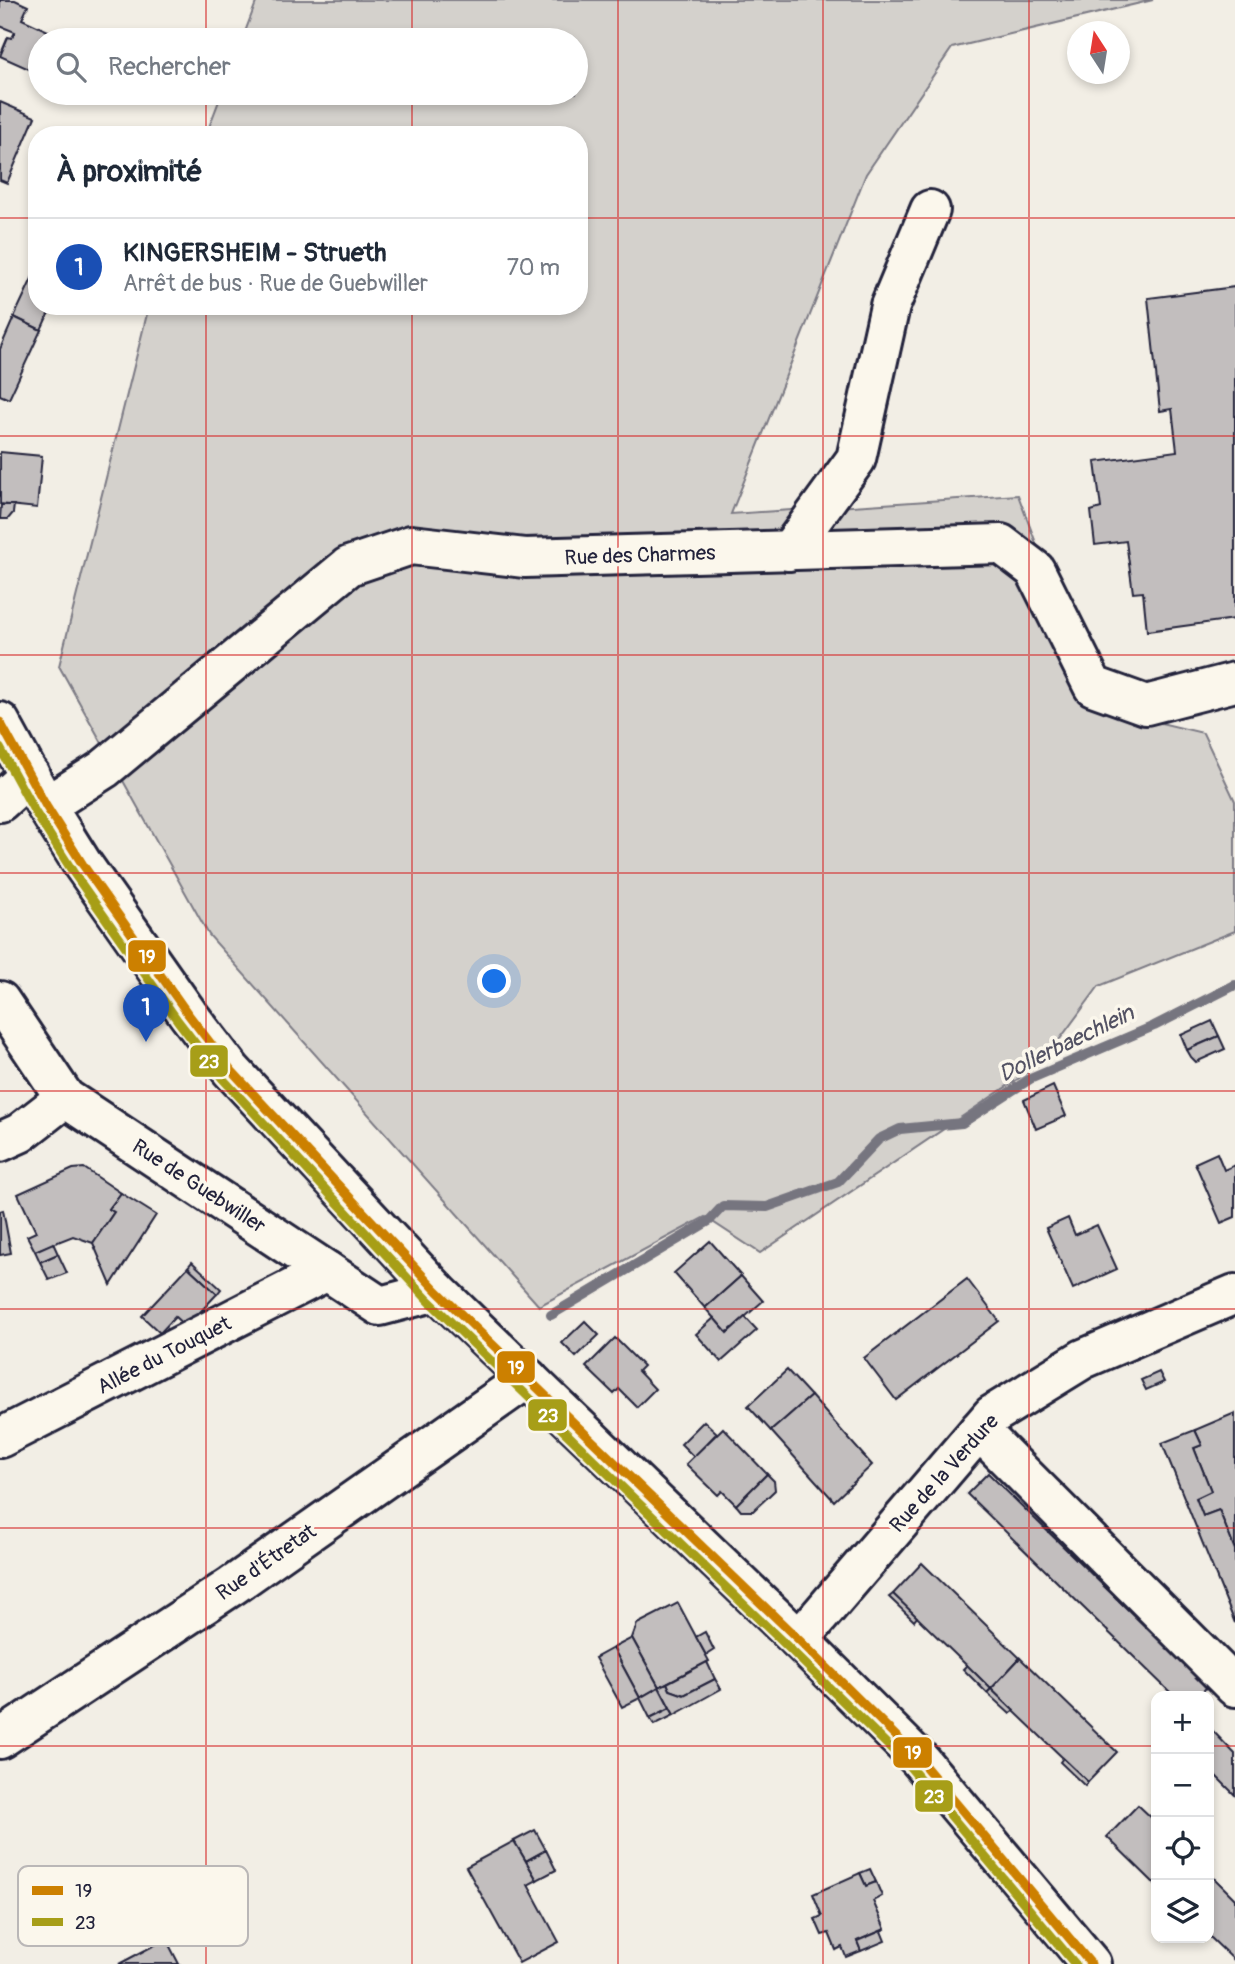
<!DOCTYPE html>
<html lang="fr">
<head>
<meta charset="utf-8">
<style>
	body { margin:0; font-family:Pangolin,sans-serif; background:#f2f2f3; color:#1f2937 }
	.controls { position:absolute; right:21px; bottom:21px; display:grid; overflow:hidden; border-radius:14px; box-shadow:0 4px 10px #0003 }
	.controls button { width:63px; height:63px; display:grid; place-items:center; padding:0; border:0; border-bottom:2px solid #e0e1e3; background:#fff; color:#1f2937; font:35px sans-serif }
	.compass { position:absolute; left:1067px; top:21px; width:63px; height:63px; border-radius:50%; background:#fff; box-shadow:0 4px 10px #0003; rotate:348deg }
	.you { position:absolute; left:495px; top:982px; width:24px; height:24px; margin:-18px; border:5px solid #fff; border-radius:50%; background:#1a73e8; box-shadow:0 0 0 10px #1a73e833 }
	.badge { display:grid; place-items:center; width:46px; height:46px; border-radius:50%; background:#db2777; color:#fff; font-size:23px; font-weight:700 }
	.pin { position:absolute; translate:-50% -58px; filter:drop-shadow(0 2px 4px #0008) }
	.pin::after { content:''; position:absolute; top:37px; width:24px; height:21px; background:inherit; clip-path:polygon(0 0,100% 0,50% 100%) }
	.list { margin:0; padding:0; list-style:none }
	h2 { display:flex; justify-content:space-between; align-items:center; height:91px; margin:0; padding:0 28px; font-size:30px }
	h2 small { font-size:23px; font-weight:400; color:#747a83 }
	.list li { display:grid; grid-template-columns:46px 1fr auto; gap:21px; align-items:center; box-sizing:border-box; height:98px; padding:0 28px; border-top:2px solid #e0e1e3 }
	.list b { display:block; font-size:26px; white-space:nowrap }
	.list p { margin:0; font-size:23px; white-space:nowrap; color:#747a83 }
	.list em { font-size:23px; font-style:normal; color:#747a83 }
	.icon { flex:none; width:38px; height:38px; fill:none; stroke:currentColor; stroke-width:2; stroke-linecap:round; stroke-linejoin:round }
	.map { position:relative; flex:none; width:1235px; height:1964px; overflow:hidden }
	.search { position:absolute; background:#fff; box-shadow:0 4px 10px #0003; left:28px; top:28px; width:560px; height:77px; display:flex; align-items:center; gap:18px; box-sizing:border-box; padding:0 24px; border-radius:38px; color:#747a83; font-size:26px }
	.panel { position:absolute; background:#fff; box-shadow:0 4px 10px #0003; left:28px; top:126px; width:560px; height:189px; border-radius:28px }
	.map>svg:first-child { display:block }
	.green { fill:#d4d1cc; stroke:#7b7a84; stroke-width:2 }
	.lines { fill:none; stroke-linecap:round; stroke-linejoin:round }
	.stream { stroke:#76747f; stroke-width:10 }
	.building { fill:#c2bebe; stroke:#22223b; stroke-width:2 }
	.minor-casing { stroke:#22223b; stroke-width:44 }
	.major-casing { stroke:#22223b; stroke-width:44 }
	.minor { stroke:#fbf7ec; stroke-width:38 }
	.major { stroke:#fbf7ec; stroke-width:38 }
	.bus-1-casing { stroke:#fbf7ec; stroke-width:14 }
	.bus-2-casing { stroke:#fbf7ec; stroke-width:14 }
	.bus-1 { stroke:#cc8000; stroke-width:9 }
	.bus-2 { stroke:#a79e18; stroke-width:9 }
	.grid { fill:none; stroke:#d62828; stroke-width:2; stroke-opacity:0.55 }
	.labels { text-anchor:middle; stroke-width:7; stroke-linejoin:round; paint-order:stroke }
	.street-label { font-size:21px; fill:#22223b; stroke:#fbf7ec }
	.water-label { font-size:23px; font-style:italic; fill:#535263; stroke:#fbf7ec }
	.key { fill:#fbf7ec; stroke:#bab7b7; stroke-width:2 }
	.key-label { font-size:19px; fill:#22223b }
	.line-badge { stroke:#fbf7ec; stroke-width:2.5 }
	.badge-label { font-size:19px; text-anchor:middle; font-weight:bold; fill:#fff }
</style>
</head>
<body>
<div class="map">
<svg width="1235" height="1964" viewBox="0 0 1235 1964">
	<rect width="100%" height="100%" fill="#f2eee5"/>
	<filter id="ink" filterUnits="userSpaceOnUse"><feTurbulence type="fractalNoise" baseFrequency=".0143" numOctaves="2"/><feDisplacementMap in="SourceGraphic" scale="14" xChannelSelector="R" yChannelSelector="G"/><feConvolveMatrix kernelMatrix="1 2 1 2 8 2 1 2 1" color-interpolation-filters="sRGB"/></filter>
	<g filter="url(#ink)">
		<polygon class="green" points="257,0 1153,0 952,48 866,174 731,514 1018,495 1098,708 1203,733 1235,801 1235,931 1099,986 1043,1062 760,1253 705,1217 539,1306 209,935 59,666 149,306 579,306 579,135 206,135 222,93 576,93 576,40 242,40"/>
		<g class="lines">
			<polyline class="stream" points="551,1315 709,1221 723,1206 767,1207 838,1182 879,1139 900,1129 962,1123 1030,1079 1154,1026 1235,985"/>
		</g>
		<g class="building">
			<polygon points="0,0 15,0 28,6 22,19 63,38 63,40 40,40 40,74 0,56 8,37 12,38 15,32 0,26"/>
			<polygon points="0,102 35,117 7,183 0,180"/>
			<polygon points="37,268 37,306 52,306 41,330 14,317"/>
			<polygon points="1235,287 1235,619 1147,631 1143,592 1133,593 1126,541 1095,545 1091,511 1101,508 1095,462 1177,451 1172,409 1160,411 1148,298"/>
			<polygon points="14,317 41,330 9,399 0,395 0,349"/>
			<polygon points="0,452 42,456 37,508 0,504"/>
			<polygon points="1,505 14,505 13,513 8,519 0,519"/>
			<polygon points="1212,1021 1219,1036 1187,1050 1181,1035"/>
			<polygon points="1219,1036 1225,1049 1196,1062 1191,1057 1187,1050"/>
			<polygon points="1053,1086 1066,1116 1036,1129 1024,1100"/>
			<polygon points="1217,1153 1224,1170 1235,1165 1235,1217 1221,1223 1195,1163"/>
			<polygon points="84,1168 121,1193 109,1209 114,1212 93,1243 73,1236 35,1251 27,1236 36,1232 18,1194 73,1169"/>
			<polygon points="121,1193 156,1215 111,1285 93,1243 114,1212 109,1209"/>
			<polygon points="3,1210 11,1253 0,1255 0,1211"/>
			<polygon points="1068,1218 1075,1235 1097,1225 1117,1269 1073,1289 1046,1228"/>
			<polygon points="710,1241 741,1276 705,1308 674,1273"/>
			<polygon points="53,1243 58,1254 40,1262 35,1251"/>
			<polygon points="58,1254 67,1273 49,1280 40,1262"/>
			<polygon points="192,1262 221,1289 217,1294 188,1267"/>
			<polygon points="188,1267 217,1294 186,1327 175,1317 160,1333 142,1316"/>
			<polygon points="741,1276 763,1301 727,1333 705,1308"/>
			<polygon points="967,1279 999,1321 896,1400 864,1358"/>
			<polygon points="745,1317 757,1330 721,1362 696,1334 714,1318 727,1333"/>
			<polygon points="585,1321 599,1335 576,1357 562,1343"/>
			<polygon points="615,1338 643,1366 638,1371 655,1389 637,1407 619,1389 614,1394 586,1367"/>
			<polygon points="787,1370 811,1396 771,1431 748,1406"/>
			<polygon points="1159,1372 1164,1382 1146,1390 1141,1380"/>
			<polygon points="811,1396 872,1465 834,1501 771,1431"/>
			<polygon points="1235,1413 1235,1550 1219,1510 1203,1516 1196,1498 1211,1491 1194,1448 1202,1445 1195,1430"/>
			<polygon points="704,1421 717,1433 694,1457 681,1444"/>
			<polygon points="723,1428 767,1474 736,1505 722,1491 718,1495 686,1464"/>
			<polygon points="1195,1430 1202,1445 1194,1448 1211,1491 1196,1498 1203,1516 1219,1510 1235,1550 1235,1623 1162,1443"/>
			<polygon points="988,1473 1207,1687 1198,1696 1174,1696 967,1494"/>
			<polygon points="767,1474 774,1481 775,1490 753,1511 741,1511 736,1505"/>
			<polygon points="922,1563 1020,1658 991,1689 893,1594"/>
			<polygon points="893,1594 917,1617 914,1621 889,1597"/>
			<polygon points="678,1603 709,1661 659,1687 632,1638 637,1624"/>
			<polygon points="705,1632 714,1650 706,1655 696,1637"/>
			<polygon points="632,1638 659,1687 640,1698 613,1648"/>
			<polygon points="613,1648 640,1698 622,1707 595,1658"/>
			<polygon points="1020,1658 1117,1752 1088,1782 991,1689"/>
			<polygon points="707,1662 715,1679 684,1695 670,1690 667,1683"/>
			<polygon points="967,1665 991,1689 987,1693 963,1669"/>
			<polygon points="715,1679 721,1689 674,1715 659,1687 667,1683 670,1690 684,1695"/>
			<polygon points="659,1687 670,1708 650,1718 640,1698"/>
			<polygon points="991,1689 1014,1711 1010,1714 987,1693"/>
			<polygon points="670,1708 674,1715 654,1725 650,1718"/>
			<polygon points="1209,1727 1235,1754 1235,1795 1209,1769"/>
			<polygon points="1063,1758 1088,1782 1085,1786 1060,1762"/>
			<polygon points="1138,1805 1156,1822 1156,1885 1107,1837"/>
			<polygon points="535,1830 546,1850 526,1861 514,1841"/>
			<polygon points="514,1841 537,1880 528,1885 559,1942 519,1963 466,1867"/>
			<polygon points="546,1850 556,1870 537,1880 526,1861"/>
			<polygon points="870,1869 876,1882 866,1886 860,1873"/>
			<polygon points="860,1873 866,1886 876,1882 882,1896 873,1901 885,1929 857,1941 861,1951 846,1957 842,1947 836,1950 829,1933 822,1935 815,1919 822,1916 813,1894"/>
			<polygon points="1209,1873 1235,1899 1235,1961 1209,1936"/>
			<polygon points="881,1931 885,1941 861,1951 857,1941"/>
			<polygon points="166,1939 179,1964 119,1964"/>
		</g>
		<g class="lines">
			<g class="minor-casing">
				<g id="minor">
					<polyline points="789,551 856,459 890,306 930,210"/>
					<polyline points="0,802 30,775"/>
					<polyline points="46,806 104,769 349,566 411,545 525,558 1001,544 1035,570 1093,686 1146,705 1235,682"/>
					<polyline points="0,1001 65,1098 380,1306 437,1291"/>
					<polyline points="0,1142 20,1133 65,1098"/>
					<polyline points="979,1430 1235,1687"/>
					<polyline points="0,1438 327,1271"/>
					<polyline points="799,1640 992,1415 1083,1359 1235,1294"/>
					<polyline points="0,1739 232,1586 528,1378"/>
				</g>
			</g>
			<g class="major-casing">
				<polyline id="major" points="0,722 46,806 83,865 188,1014 231,1070 437,1291 799,1640 919,1759 1091,1964"/>
			</g>
			<use href="#minor" class="minor"/>
			<use href="#major" class="major"/>
			<g class="bus-1-casing">
				<polyline id="bus-1" points="0,722 46,806 83,865 188,1014 231,1070 437,1291 799,1640 919,1759 1091,1964"/>
			</g>
			<g class="bus-2-casing">
				<polyline id="bus-2" points="0,748 35,812 73,872 178,1021 222,1078 428,1300 790,1649 910,1767 1075,1964"/>
			</g>
			<use href="#bus-1" class="bus-1"/>
			<use href="#bus-2" class="bus-2"/>
		</g>
	</g>
	<path class="grid" d="M206,0V40M412,0V40M618,0V1964M823,0V1964M1029,0V1964M206,93V135M412,93V135M0,218H37M579,218H1235M206,306V1964M412,306V1964M0,436H1235M0,655H1235M0,873H1235M0,1091H1235M0,1309H1235M0,1528H1235M0,1746H1156M1209,1746H1235"/>
	<g class="labels">
		<g class="street-label">
			<text transform="translate(640 555) rotate(-2)" y="7">Rue des Charmes</text>
			<text transform="translate(199 1186) rotate(33)" y="7">Rue de Guebwiller</text>
			<text transform="translate(164 1355) rotate(-27)" y="7">Allée du Touquet</text>
			<text transform="translate(944 1473) rotate(-48)" y="7">Rue de la Verdure</text>
			<text transform="translate(266 1562) rotate(-35)" y="7">Rue d'Étretat</text>
		</g>
		<g class="water-label">
			<text transform="translate(1066 1043) rotate(-26)" y="8">Dollerbaechlein</text>
		</g>
	</g>
	<rect x="18" y="1866" width="230" height="80" rx="10" class="key"/>
	<rect x="32" y="1886" width="31" height="9" fill="#cc8000"/>
	<rect x="32" y="1918" width="31" height="8" fill="#a79e18"/>
	<g class="key-label">
		<text x="75" y="1897">19</text>
		<text x="75" y="1929">23</text>
	</g>
	<g class="line-badge">
		<rect x="127" y="939" width="40" height="34" rx="7" fill="#cc8000"/>
		<rect x="189" y="1044" width="40" height="34" rx="7" fill="#a79e18"/>
		<rect x="496" y="1350" width="40" height="34" rx="7" fill="#cc8000"/>
		<rect x="527" y="1398" width="41" height="34" rx="7" fill="#a79e18"/>
		<rect x="892" y="1736" width="41" height="33" rx="7" fill="#cc8000"/>
		<rect x="914" y="1779" width="40" height="34" rx="7" fill="#a79e18"/>
	</g>
	<g class="badge-label">
		<text x="147" y="963">19</text>
		<text x="209" y="1068">23</text>
		<text x="516" y="1374">19</text>
		<text x="548" y="1422">23</text>
		<text x="913" y="1759">19</text>
		<text x="934" y="1803">23</text>
	</g>
</svg>
<div class="controls">
<button>+</button>
<button>−</button>
<button><svg class="icon" aria-label="locate" viewBox="0 0 24 24"><circle cx="12" cy="12" r="6"/><path d="M12 2v4M12 18v4M2 12h4M18 12h4"/></svg></button>
<button><svg class="icon" aria-label="layers" viewBox="0 0 24 24"><path d="M12 4l9 5-9 5-9-5zM3 14l9 5 9-5"/></svg></button>
</div>
<svg class="compass" viewBox="-18 -18 36 36"><path d="M0-13l5 13h-10z" fill="#e53935"/><path d="M0 13l5-13h-10z" fill="#747a83"/></svg>
<div class="you"></div>
<div class="pin badge" style="left:146px;top:1042px;background:#1a4fb4">1</div>
<div class="search"><svg class="icon" aria-label="search" viewBox="0 0 24 24"><circle cx="10" cy="10" r="6"/><path d="M15 15l6 6"/></svg>Rechercher</div>
<section class="panel">
<h2>À proximité<small></small></h2>
<ul class="list">
<li><span class="badge" style="background:#1a4fb4">1</span><div><b>KINGERSHEIM - Strueth</b><p>Arrêt de bus · Rue de Guebwiller</p></div><em>70 m</em></li>
</ul>
</section>
</div>
</body>
</html>
